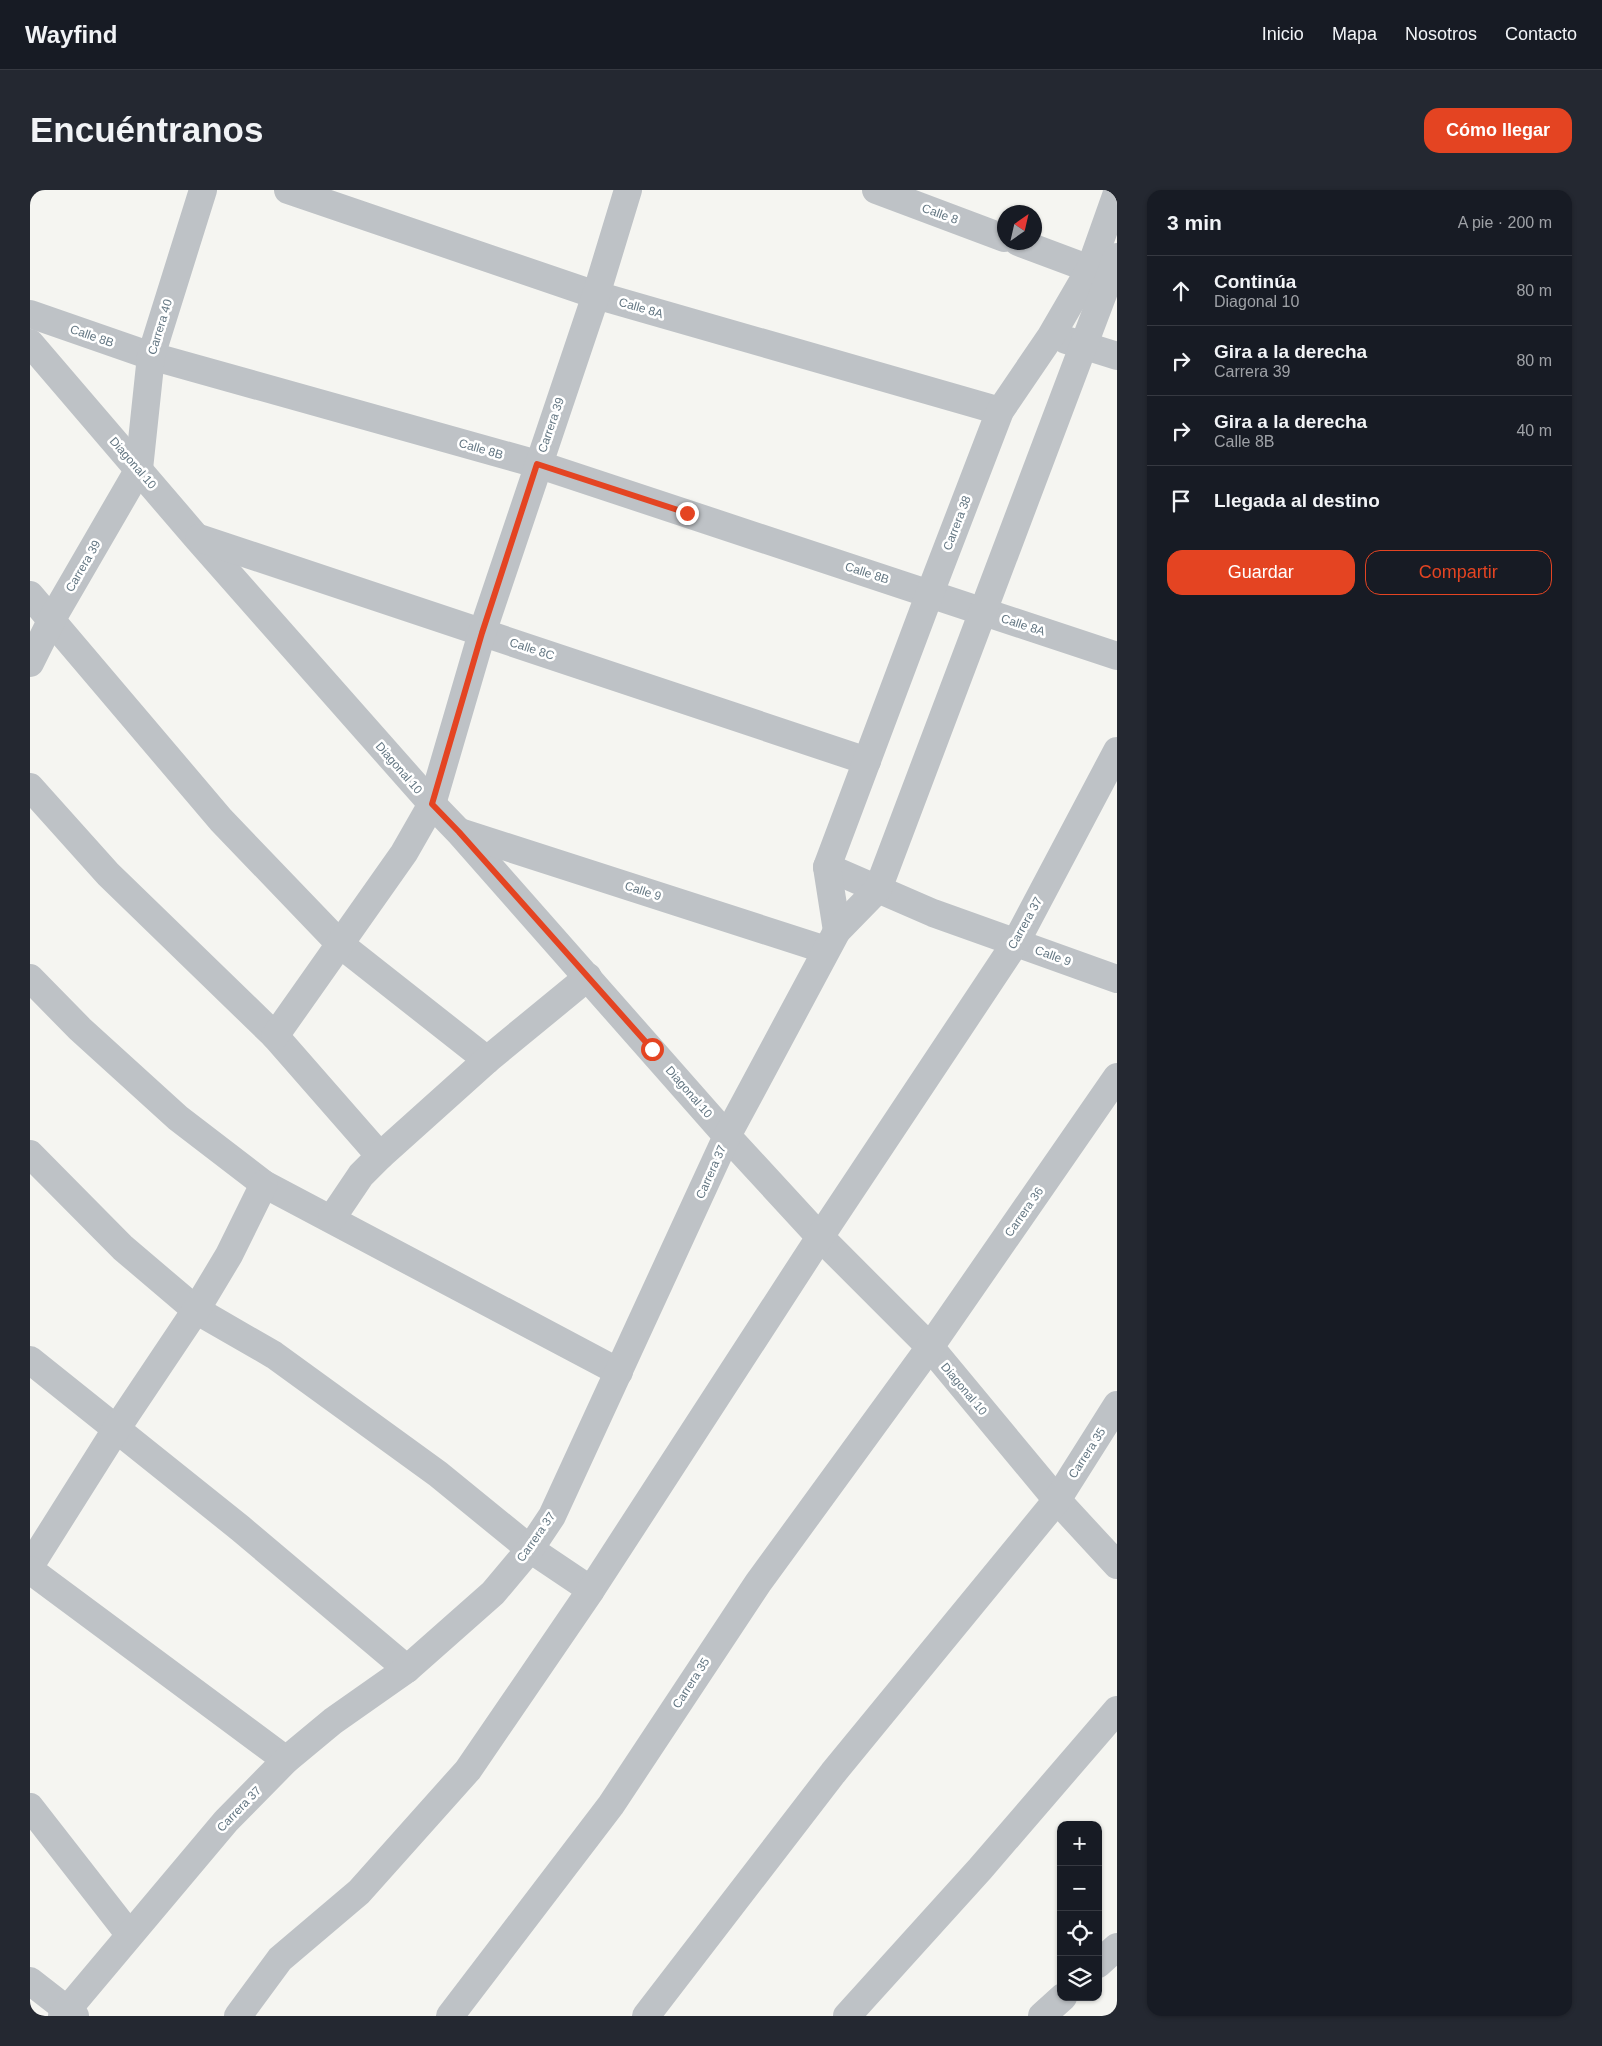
<!DOCTYPE html>
<html lang="es">
<head>
<meta charset="utf-8">
<style>
	body { margin:0; font-family:Helvetica,sans-serif; background:#242831; color:#f1f3f6 }
	.controls { position:absolute; right:15px; bottom:15px; display:grid; overflow:hidden; border-radius:10px; box-shadow:0 1px 4px #0004 }
	.controls button { width:45px; height:45px; display:grid; place-items:center; padding:0; border:0; border-bottom:1px solid #363941; background:#171b24; color:#f1f3f6; font:25px sans-serif }
	.compass { position:absolute; left:967px; top:15px; width:45px; height:45px; border-radius:50%; background:#171b24; box-shadow:0 1px 4px #0004; rotate:34deg }
	.stop { position:absolute; width:15px; height:15px; margin:-11px; border:4px solid #e44422; border-radius:50%; background:#fff }
	.stop.end { background:#e44422; border-color:#fff; box-shadow:0 1px 5px #0008 }
	.list { margin:0; padding:0; list-style:none }
	h2 { display:flex; justify-content:space-between; align-items:center; height:65px; margin:0; padding:0 20px; font-size:21px }
	h2 small { font-size:16px; font-weight:400; color:#9ea1a6 }
	.list li { display:grid; grid-template-columns:32px 1fr auto; gap:15px; align-items:center; box-sizing:border-box; height:70px; padding:0 20px; border-top:1px solid #363941 }
	.list b { display:block; font-size:19px; white-space:nowrap }
	.list p { margin:0; font-size:16px; white-space:nowrap; color:#9ea1a6 }
	.list em { font-size:16px; font-style:normal; color:#9ea1a6 }
	.actions { display:flex; gap:10px; padding:15px 20px }
	.actions a { flex:1; padding:11px 0; border:1px solid #e44422; border-radius:15px; text-align:center; font-size:18px; color:#e44422 }
	.actions .main { background:#e44422; color:#fff }
	.icon { flex:none; width:28px; height:28px; fill:none; stroke:currentColor; stroke-width:2; stroke-linecap:round; stroke-linejoin:round }
	.map { position:relative; flex:none; width:1087px; height:1826px; overflow:hidden; border-radius:15px }
	header { display:flex; align-items:center; gap:30px; box-sizing:border-box; height:70px; padding:0 25px; background:#171b24; border-bottom:1px solid #363941 }
	header strong { font-size:24px }
	nav { display:flex; gap:28px; margin-inline-start:auto; font-size:18px }
	.intro { display:flex; align-items:center; justify-content:space-between; box-sizing:border-box; height:120px; padding:0 30px }
	h1 { margin:0; font-size:35px }
	.button { padding:12px 22px; border-radius:15px; background:#e44422; color:#fff; font-size:18px; font-weight:700 }
	main { display:flex; gap:30px; padding:0 30px }
	aside { flex:1; background:#171b24; border-radius:15px; box-shadow:0 1px 4px #0004 }
	.map>svg:first-child { display:block }
	.lines { fill:none; stroke-linecap:round; stroke-linejoin:round }
	.minor { stroke:#bec2c6; stroke-width:28 }
	.route { stroke:#e44422; stroke-width:6 }
	.labels { text-anchor:middle; stroke-width:5; stroke-linejoin:round; paint-order:stroke }
	.street-label { font-size:12px; fill:#647783; stroke:#fff }
</style>
</head>
<body>
<header>
<strong>Wayfind</strong>
<nav><a>Inicio</a><a>Mapa</a><a>Nosotros</a><a>Contacto</a></nav>
</header>
<div class="intro"><h1>Encuéntranos</h1><a class="button">Cómo llegar</a></div>
<main>
<div class="map">
<svg width="1087" height="1826" viewBox="0 0 1087 1826">
	<rect width="100%" height="100%" fill="#f5f5f1"/>
	<g class="lines">
		<g class="minor">
			<polyline points="258,0 566,105 970,221"/>
			<polyline points="846,0 974,48"/>
			<polyline points="988,52 1060,79"/>
			<polyline points="0,124 121,166 507,274 1087,466"/>
			<polyline points="1036,150 1087,166"/>
			<polyline points="0,153 167,348 402,614 429,642 697,946 790,1047 900,1157 1027,1310 1087,1375"/>
			<polyline points="169,348 837,571"/>
			<polyline points="0,405 191,630 311,755 457,870"/>
			<polyline points="0,473 22,429 109,279 121,166 173,0"/>
			<polyline points="0,597 78,684 245,846 350,966"/>
			<polyline points="430,642 796,760"/>
			<polyline points="797,677 903,723 1087,789"/>
			<polyline points="807,741 797,677 900,403 970,221 1021,146 1060,79 1087,3"/>
			<polyline points="0,788 50,839 148,928 234,994 589,1182"/>
			<polyline points="245,846 374,663 402,614 452,443 566,105 598,0"/>
			<polyline points="0,964 93,1058 166,1120 244,1165 408,1284 500,1359 561,1400"/>
			<polyline points="302,1028 331,985 350,966 457,870 558,787"/>
			<polyline points="0,1170 210,1338 377,1479"/>
			<polyline points="0,1376 87,1238 166,1120 199,1065 234,994"/>
			<polyline points="0,1380 256,1570"/>
			<polyline points="0,1617 99,1744"/>
			<polyline points="1068,1774 1087,1757"/>
			<polyline points="0,1791 45,1826"/>
			<polyline points="32,1826 196,1631 256,1570 303,1531 377,1479 463,1403 500,1359 522,1326 697,946 807,741 848,699 1087,67"/>
			<polyline points="208,1826 250,1769 329,1702 438,1580 561,1400 790,1047 986,752 1087,561"/>
			<polyline points="420,1826 581,1615 728,1393 900,1157 1087,887"/>
			<polyline points="616,1826 803,1583 1027,1310 1087,1215"/>
			<polyline points="817,1826 950,1679 1087,1520"/>
			<polyline points="1012,1826 1033,1807"/>
		</g>
	</g>
	<g class="lines">
		<polyline class="route" points="622,859 429,642 402,614 452,443 507,274 657,323"/>
	</g>
	<g class="labels">
		<g class="street-label">
			<text transform="translate(910 24) rotate(20)" y="4">Calle 8</text>
			<text transform="translate(611 118) rotate(16)" y="4">Calle 8A</text>
			<text transform="translate(130 137) rotate(-73)" y="4">Carrera 40</text>
			<text transform="translate(62 146) rotate(19)" y="4">Calle 8B</text>
			<text transform="translate(521 235) rotate(-71)" y="4">Carrera 39</text>
			<text transform="translate(451 259) rotate(16)" y="4">Calle 8B</text>
			<text transform="translate(103 273) rotate(49)" y="4">Diagonal 10</text>
			<text transform="translate(927 333) rotate(-69)" y="4">Carrera 38</text>
			<text transform="translate(53 376) rotate(-60)" y="4">Carrera 39</text>
			<text transform="translate(837 383) rotate(18)" y="4">Calle 8B</text>
			<text transform="translate(993 435) rotate(18)" y="4">Calle 8A</text>
			<text transform="translate(502 459) rotate(18)" y="4">Calle 8C</text>
			<text transform="translate(369 578) rotate(49)" y="4">Diagonal 10</text>
			<text transform="translate(613 701) rotate(18)" y="4">Calle 9</text>
			<text transform="translate(995 733) rotate(-61)" y="4">Carrera 37</text>
			<text transform="translate(1023 766) rotate(20)" y="4">Calle 9</text>
			<text transform="translate(659 902) rotate(49)" y="4">Diagonal 10</text>
			<text transform="translate(681 982) rotate(-66)" y="4">Carrera 37</text>
			<text transform="translate(994 1022) rotate(-55)" y="4">Carrera 36</text>
			<text transform="translate(934 1199) rotate(50)" y="4">Diagonal 10</text>
			<text transform="translate(1057 1263) rotate(-57)" y="4">Carrera 35</text>
			<text transform="translate(506 1347) rotate(-55)" y="4">Carrera 37</text>
			<text transform="translate(661 1493) rotate(-57)" y="4">Carrera 35</text>
			<text transform="translate(209 1619) rotate(-46)" y="4">Carrera 37</text>
		</g>
	</g>
</svg>
<div class="controls">
<button>+</button>
<button>−</button>
<button><svg class="icon" aria-label="locate" viewBox="0 0 24 24"><circle cx="12" cy="12" r="6"/><path d="M12 2v4M12 18v4M2 12h4M18 12h4"/></svg></button>
<button><svg class="icon" aria-label="layers" viewBox="0 0 24 24"><path d="M12 4l9 5-9 5-9-5zM3 14l9 5 9-5"/></svg></button>
</div>
<svg class="compass" viewBox="-18 -18 36 36"><path d="M0-13l5 13h-10z" fill="#e53935"/><path d="M0 13l5-13h-10z" fill="#9ea1a6"/></svg>
<div class="stop" style="left:622px;top:859px"></div>
<div class="stop end" style="left:657px;top:323px"></div>
</div>
<aside>
<h2>3 min<small>A pie · 200 m</small></h2>
<ul class="list">
<li><svg class="icon" aria-label="ahead" viewBox="0 0 24 24"><path d="M12 20V5M6 11l6-6 6 6"/></svg><div><b>Continúa</b><p>Diagonal 10</p></div><em>80 m</em></li>
<li><svg class="icon" aria-label="right" viewBox="0 0 24 24"><path d="M7 20v-9h11M14 6l5 5-5 5"/></svg><div><b>Gira a la derecha</b><p>Carrera 39</p></div><em>80 m</em></li>
<li><svg class="icon" aria-label="right" viewBox="0 0 24 24"><path d="M7 20v-9h11M14 6l5 5-5 5"/></svg><div><b>Gira a la derecha</b><p>Calle 8B</p></div><em>40 m</em></li>
<li><svg class="icon" aria-label="arrive" viewBox="0 0 24 24"><path d="M6 21V4h12l-3 4 3 4H6"/></svg><div><b>Llegada al destino</b></div></li>
</ul>
<div class="actions"><a class="main">Guardar</a><a>Compartir</a></div>
</aside>
</main>
</body>
</html>
